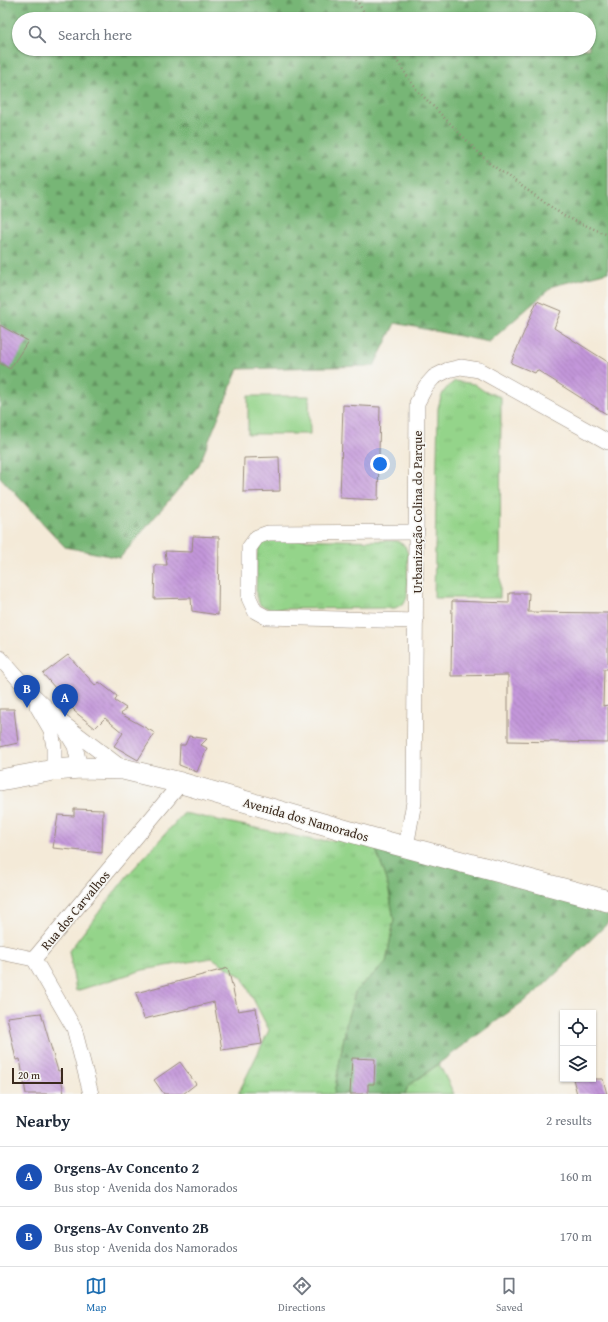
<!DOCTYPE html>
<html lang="en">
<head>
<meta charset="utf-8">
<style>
	body { margin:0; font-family:"Gentium Book Plus",serif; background:#f6f6f7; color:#1f2937 }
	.controls { position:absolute; right:12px; bottom:12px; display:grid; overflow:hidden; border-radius:0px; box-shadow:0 1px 3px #0004 }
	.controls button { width:36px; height:36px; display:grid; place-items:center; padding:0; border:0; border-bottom:1px solid #e0e1e3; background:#fff; color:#1f2937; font:20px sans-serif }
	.scale { position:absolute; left:12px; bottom:10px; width:51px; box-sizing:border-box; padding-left:4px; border:2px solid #3b2a1e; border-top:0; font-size:11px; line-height:14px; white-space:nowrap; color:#3b2a1e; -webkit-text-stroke:3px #f6f6f2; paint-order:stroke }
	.you { position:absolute; left:380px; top:464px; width:14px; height:14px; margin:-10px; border:3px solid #fff; border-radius:50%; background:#1a73e8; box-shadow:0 0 0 6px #1a73e833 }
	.badge { display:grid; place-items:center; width:26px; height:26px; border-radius:50%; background:#1f6fb2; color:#fff; font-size:13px; font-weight:700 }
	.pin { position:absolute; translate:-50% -33px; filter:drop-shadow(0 1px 2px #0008) }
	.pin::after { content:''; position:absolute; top:21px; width:14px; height:12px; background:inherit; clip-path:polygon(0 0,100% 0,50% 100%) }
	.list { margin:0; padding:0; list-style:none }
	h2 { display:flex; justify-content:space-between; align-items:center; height:52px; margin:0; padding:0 16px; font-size:17px }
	h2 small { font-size:13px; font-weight:400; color:#747a83 }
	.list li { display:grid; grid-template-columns:26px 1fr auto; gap:12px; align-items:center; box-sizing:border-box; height:60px; padding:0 16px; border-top:1px solid #e0e1e3 }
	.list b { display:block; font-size:15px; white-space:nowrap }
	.list p { margin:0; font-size:13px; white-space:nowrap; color:#747a83 }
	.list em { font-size:13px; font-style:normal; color:#747a83 }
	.icon { flex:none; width:22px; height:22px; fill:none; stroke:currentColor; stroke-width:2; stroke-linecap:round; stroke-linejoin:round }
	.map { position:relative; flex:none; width:608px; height:1094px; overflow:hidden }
	.search { position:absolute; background:#fff; box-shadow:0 1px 3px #0004; left:12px; right:12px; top:12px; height:44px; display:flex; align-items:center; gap:10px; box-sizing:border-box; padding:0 14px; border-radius:22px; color:#747a83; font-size:15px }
	.sheet { height:172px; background:#fff }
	nav { display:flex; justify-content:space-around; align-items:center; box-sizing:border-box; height:56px; border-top:1px solid #e0e1e3; background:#fff; font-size:11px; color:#747a83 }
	nav a { display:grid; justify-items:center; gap:2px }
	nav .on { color:#1f6fb2 }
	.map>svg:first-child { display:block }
	.grass { fill:url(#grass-tufts); stroke:#687f54 }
	.forest { fill:url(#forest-firs); stroke:#59704a; fill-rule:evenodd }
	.park { fill:#94d48a; stroke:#687f54 }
	.building { fill:url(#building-back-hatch) }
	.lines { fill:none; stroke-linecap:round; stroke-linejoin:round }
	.street-casing { stroke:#988a7b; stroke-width:16 }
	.secondary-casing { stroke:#988a7b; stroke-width:22 }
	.path { stroke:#988a7b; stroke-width:2.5; stroke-dasharray:1 3; stroke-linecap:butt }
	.street { stroke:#fff; stroke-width:15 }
	.secondary { stroke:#fff; stroke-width:21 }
	.labels { text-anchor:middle; stroke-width:3; stroke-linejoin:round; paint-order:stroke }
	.street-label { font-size:13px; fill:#3b2a1e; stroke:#f6f6f2 }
</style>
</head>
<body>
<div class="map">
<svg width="608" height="1094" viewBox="0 0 608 1094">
	<defs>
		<pattern id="grass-tufts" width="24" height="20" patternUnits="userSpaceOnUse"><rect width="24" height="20" fill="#94d48a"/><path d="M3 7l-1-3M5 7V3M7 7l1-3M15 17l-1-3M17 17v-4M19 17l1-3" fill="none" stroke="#80b677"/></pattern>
		<pattern id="forest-firs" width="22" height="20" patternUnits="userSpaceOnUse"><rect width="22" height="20" fill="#77b676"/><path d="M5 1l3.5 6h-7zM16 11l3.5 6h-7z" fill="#639460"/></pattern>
		<pattern id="building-back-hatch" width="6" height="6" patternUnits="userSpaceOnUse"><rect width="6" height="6" fill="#c396da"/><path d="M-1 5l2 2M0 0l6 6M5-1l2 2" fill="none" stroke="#a07bb0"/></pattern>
	</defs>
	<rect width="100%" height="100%" fill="#f6f6f2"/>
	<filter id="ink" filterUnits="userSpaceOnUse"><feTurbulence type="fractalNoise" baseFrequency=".025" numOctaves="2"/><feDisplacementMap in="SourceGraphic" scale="8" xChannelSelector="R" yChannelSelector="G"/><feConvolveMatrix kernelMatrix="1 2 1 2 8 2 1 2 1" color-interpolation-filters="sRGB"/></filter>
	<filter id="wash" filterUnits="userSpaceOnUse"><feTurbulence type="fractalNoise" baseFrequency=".012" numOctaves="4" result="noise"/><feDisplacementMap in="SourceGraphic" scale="16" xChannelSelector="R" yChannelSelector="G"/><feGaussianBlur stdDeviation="0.9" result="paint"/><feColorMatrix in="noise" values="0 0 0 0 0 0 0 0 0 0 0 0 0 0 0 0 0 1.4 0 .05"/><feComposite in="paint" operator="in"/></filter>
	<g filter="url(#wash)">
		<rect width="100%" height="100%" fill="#f4ead8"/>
		<g class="grass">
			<path d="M455,381L474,384L484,391L501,397L500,598H434L438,408C442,393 443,390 455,381Z"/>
			<polygon points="268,539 397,541 405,546 408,554 407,598 403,604 395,608 270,609 260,605 256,596 257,553 260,545"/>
			<polygon points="184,813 318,841 372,838 387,880 394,920 386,963 356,990 347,1020 334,1094 238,1094 269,1030 242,977 212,958 143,970 76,991 69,951 127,876"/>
			<polygon points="439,1064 454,1094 405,1094 408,1086"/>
		</g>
		<g class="forest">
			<path d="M0,0H608V272L553,286L489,342L395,323L374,366L238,369L199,465L120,558L65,547L0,477ZM19,19H589V49H19Z"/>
			<polygon points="372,838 608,901 608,923 539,990 408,1086 405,1094 334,1094 347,1020 356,990 386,963 394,920 387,880"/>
		</g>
		<polygon class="park" points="248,396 309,396 310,434 248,434"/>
		<g id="blocks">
			<g class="building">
				<polygon points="537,301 561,311 554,328 608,362 608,415 537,370 535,373 511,363"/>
				<polygon points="0,325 28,341 10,369 0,363"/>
				<polygon points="343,405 380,407 378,500 340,498"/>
				<polygon points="279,457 280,491 243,492 244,458"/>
				<polygon points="193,536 219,537 218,615 192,611 191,598 154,599 155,565 167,565 165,551 192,552"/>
				<polygon points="509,593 529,593 528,612 608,613 608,669 604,669 603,706 608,705 608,743 508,741 508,675 451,676 452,601 509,603"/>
				<polygon points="68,655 96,686 99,682 117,696 115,701 126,708 121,714 155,733 138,760 114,746 123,733 105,718 95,728 74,711 75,711 43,674"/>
				<polygon points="0,709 14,709 18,743 0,747"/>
				<polygon points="189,736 207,739 201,745 207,748 197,772 179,765 180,745 185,745"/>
				<polygon points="74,809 103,810 102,853 53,848 58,815 74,816"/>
				<polygon points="228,968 238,1011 256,1008 262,1044 222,1050 214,1002 144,1019 136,993"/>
				<polygon points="41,1013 58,1071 60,1070 64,1094 26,1094 20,1059 16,1060 7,1017"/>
				<polygon points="352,1058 375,1059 374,1084 368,1084 368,1094 350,1094"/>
				<polygon points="180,1062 196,1084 183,1094 164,1094 154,1080"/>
				<polygon points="573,1079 603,1079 607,1094 577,1094"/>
			</g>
		</g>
	</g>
	<g filter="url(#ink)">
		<use href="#blocks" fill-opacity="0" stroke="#988a7b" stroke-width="1"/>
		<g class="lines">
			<g class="street-casing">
				<g id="street">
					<polyline points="416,621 266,617 255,611 249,598 249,548 257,537 268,533 417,532"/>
					<polyline points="0,658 29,691 61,722 123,769"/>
					<polyline points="37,706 51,730 54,747 54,770"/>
					<polyline points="64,728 75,746 80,768"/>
					<polyline points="406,847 414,802 417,403 426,386 434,377 448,370 461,367 479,370 608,442"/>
					<polyline points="0,952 34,959"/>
					<polyline points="34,959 181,783"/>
					<polyline points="34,959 74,1028 91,1094"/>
				</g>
			</g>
			<g class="secondary-casing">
				<polyline id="secondary" points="0,780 54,770 80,768 123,769 181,783 372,838 608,901"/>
			</g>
			<g class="path">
				<polyline points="356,0 369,19"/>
				<polyline points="389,49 416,89 489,163 564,216 608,235"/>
			</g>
			<use href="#street" class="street"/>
			<use href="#secondary" class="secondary"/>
		</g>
	</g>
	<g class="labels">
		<g class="street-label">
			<text transform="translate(417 512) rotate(-90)" y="5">Urbanização Colina do Parque</text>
			<text transform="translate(306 819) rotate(16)" y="5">Avenida dos Namorados</text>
			<text transform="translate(75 910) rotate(-50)" y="5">Rua dos Carvalhos</text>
		</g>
	</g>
</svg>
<div class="controls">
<button><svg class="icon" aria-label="locate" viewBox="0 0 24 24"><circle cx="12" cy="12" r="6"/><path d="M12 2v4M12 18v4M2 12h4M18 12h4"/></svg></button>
<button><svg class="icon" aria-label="layers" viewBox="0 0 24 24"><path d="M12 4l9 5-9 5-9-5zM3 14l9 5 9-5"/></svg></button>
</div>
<div class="scale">20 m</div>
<div class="you"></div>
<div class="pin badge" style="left:65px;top:717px;background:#1a4fb4">A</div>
<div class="pin badge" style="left:27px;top:708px;background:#1a4fb4">B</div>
<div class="search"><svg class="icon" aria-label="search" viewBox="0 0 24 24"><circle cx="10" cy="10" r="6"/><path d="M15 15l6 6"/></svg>Search here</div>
</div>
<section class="sheet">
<h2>Nearby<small>2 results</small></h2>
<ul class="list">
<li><span class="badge" style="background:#1a4fb4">A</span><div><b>Orgens-Av Concento 2</b><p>Bus stop · Avenida dos Namorados</p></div><em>160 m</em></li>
<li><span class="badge" style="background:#1a4fb4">B</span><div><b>Orgens-Av Convento 2B</b><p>Bus stop · Avenida dos Namorados</p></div><em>170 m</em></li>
</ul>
</section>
<nav>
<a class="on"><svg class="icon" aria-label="map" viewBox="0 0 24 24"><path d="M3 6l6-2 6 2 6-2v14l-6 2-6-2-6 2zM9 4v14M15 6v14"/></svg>Map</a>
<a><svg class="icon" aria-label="directions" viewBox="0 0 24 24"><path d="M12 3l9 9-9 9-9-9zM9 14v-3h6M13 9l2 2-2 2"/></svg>Directions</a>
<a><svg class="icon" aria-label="saved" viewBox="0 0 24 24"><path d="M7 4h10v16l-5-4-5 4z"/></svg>Saved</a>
</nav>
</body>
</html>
